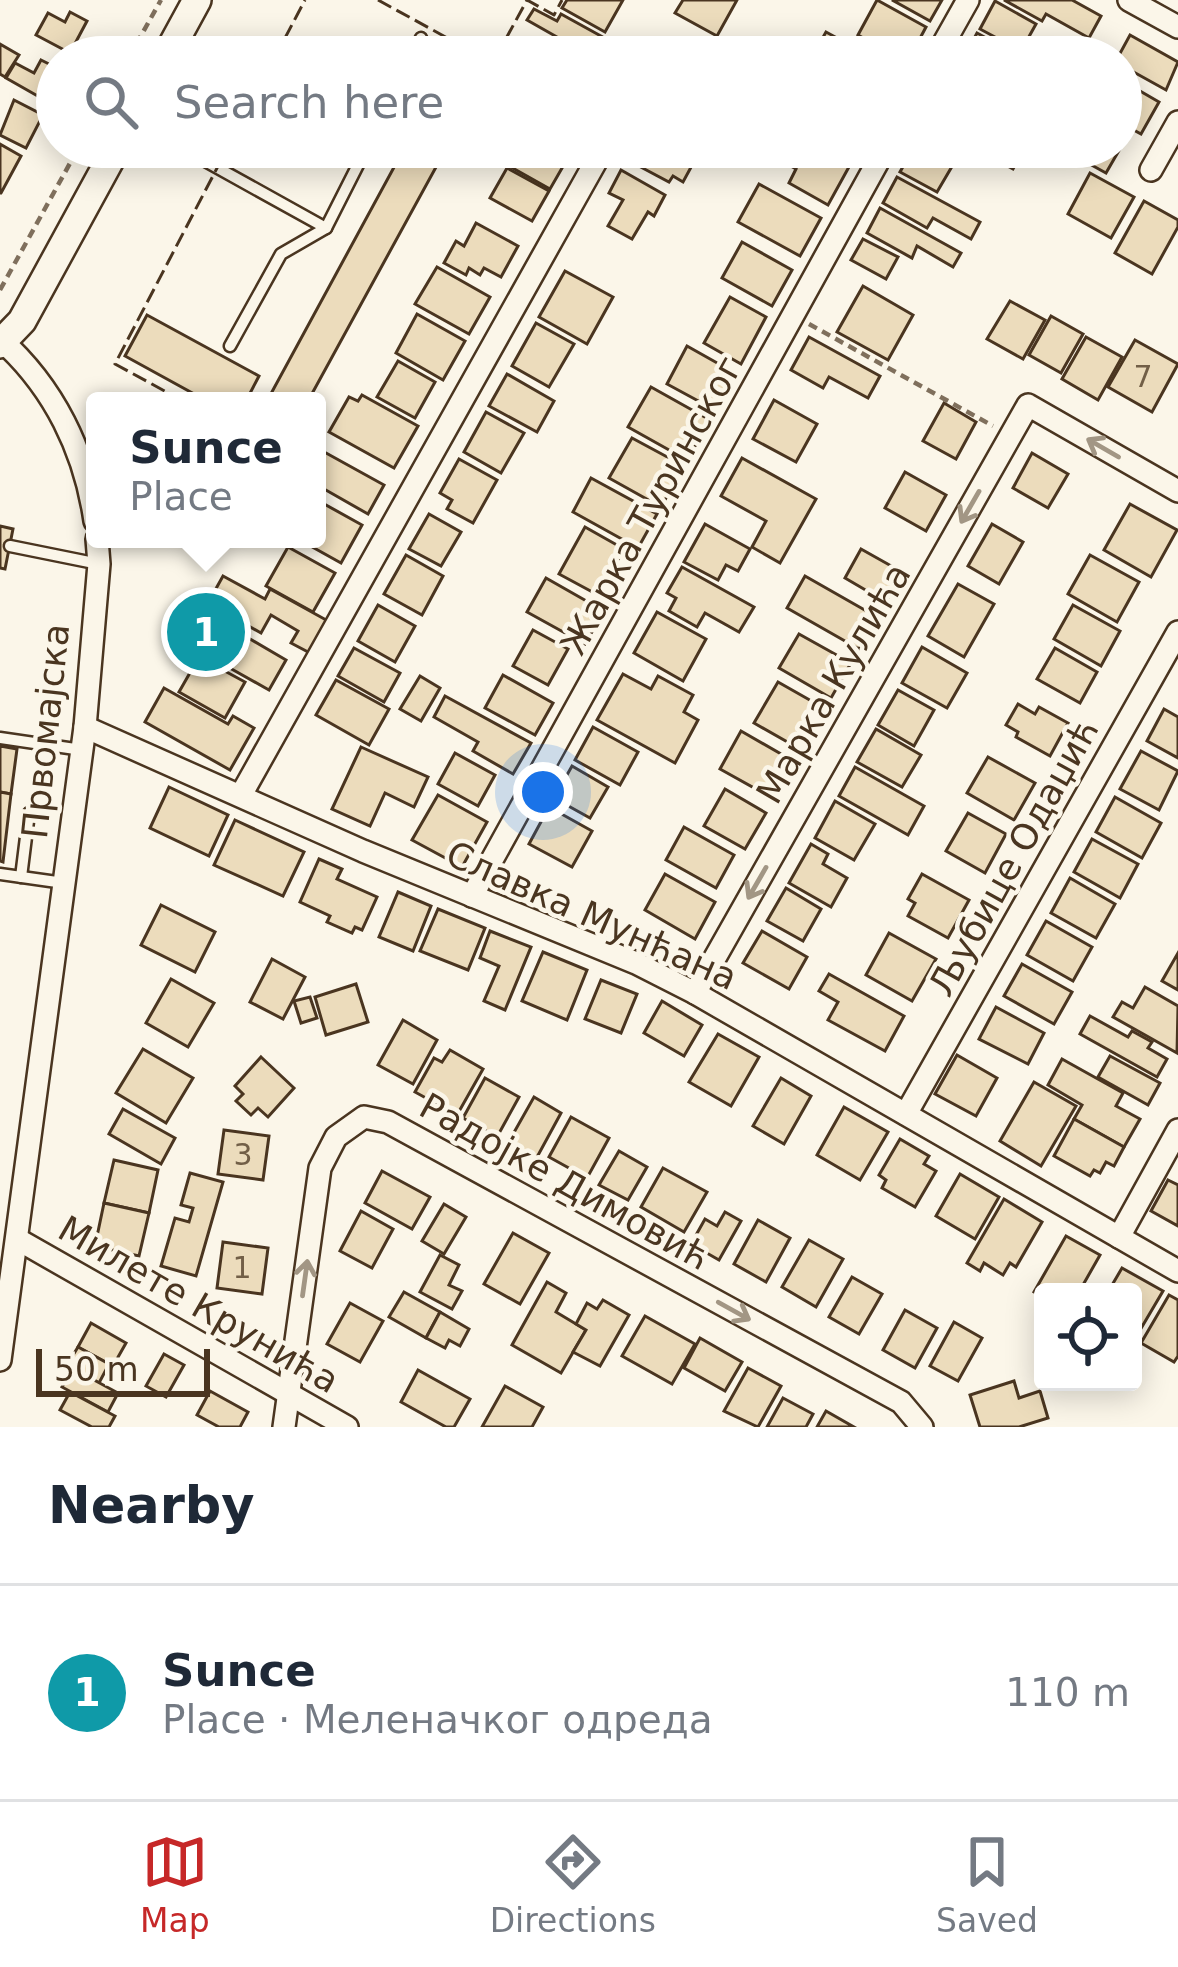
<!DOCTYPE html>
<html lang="en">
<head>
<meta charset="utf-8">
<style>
	body { margin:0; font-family:"DejaVu Sans",sans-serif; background:#f2f2f3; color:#1f2937 }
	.controls { position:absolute; right:36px; bottom:36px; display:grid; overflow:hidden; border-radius:12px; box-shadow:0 6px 30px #0003 }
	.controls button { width:108px; height:108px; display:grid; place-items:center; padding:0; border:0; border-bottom:3px solid #e0e1e3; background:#fff; color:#1f2937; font:60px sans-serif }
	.scale { position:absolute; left:36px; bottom:30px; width:174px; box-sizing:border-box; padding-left:12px; border:6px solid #4a3520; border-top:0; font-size:33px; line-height:42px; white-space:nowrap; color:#4a3520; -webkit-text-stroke:9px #fbf6e9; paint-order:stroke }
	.you { position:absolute; left:543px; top:792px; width:42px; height:42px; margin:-30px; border:9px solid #fff; border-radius:50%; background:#1a73e8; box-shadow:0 0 0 18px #1a73e833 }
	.badge { display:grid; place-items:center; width:78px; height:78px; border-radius:50%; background:#c62828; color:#fff; font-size:39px; font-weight:700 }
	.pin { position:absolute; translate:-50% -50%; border:6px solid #fff; box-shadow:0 3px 12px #0006 }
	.popup { position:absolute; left:86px; top:392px; width:240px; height:156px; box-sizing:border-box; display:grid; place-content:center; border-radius:12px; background:#fff; filter:drop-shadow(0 3px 9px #0005); font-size:39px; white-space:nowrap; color:#747a83 }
	.popup b { font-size:45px; color:#1f2937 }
	.popup::after { content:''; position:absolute; left:50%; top:100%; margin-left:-24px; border:24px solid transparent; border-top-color:#fff }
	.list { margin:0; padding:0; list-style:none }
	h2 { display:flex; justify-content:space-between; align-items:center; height:156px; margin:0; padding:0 48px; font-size:51px }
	h2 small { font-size:39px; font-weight:400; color:#747a83 }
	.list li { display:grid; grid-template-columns:78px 1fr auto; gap:36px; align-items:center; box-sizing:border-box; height:216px; padding:0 48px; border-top:3px solid #e0e1e3 }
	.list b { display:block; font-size:45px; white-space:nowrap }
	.list p { margin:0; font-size:39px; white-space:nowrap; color:#747a83 }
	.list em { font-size:39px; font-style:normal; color:#747a83 }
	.icon { flex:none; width:66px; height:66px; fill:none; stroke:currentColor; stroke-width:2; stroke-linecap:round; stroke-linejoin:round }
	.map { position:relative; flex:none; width:1178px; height:1427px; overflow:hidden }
	.search { position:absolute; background:#fff; box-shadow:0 6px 30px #0003; left:36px; right:36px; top:36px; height:132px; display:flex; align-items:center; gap:30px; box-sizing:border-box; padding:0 42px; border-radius:66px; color:#747a83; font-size:45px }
	.sheet { height:372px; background:#fff }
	nav { display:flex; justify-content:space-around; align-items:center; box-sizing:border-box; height:168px; border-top:3px solid #e0e1e3; background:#fff; font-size:33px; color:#747a83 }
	nav a { display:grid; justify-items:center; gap:6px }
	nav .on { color:#c62828 }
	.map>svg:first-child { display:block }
	.building { fill:#ecdcbc; stroke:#4a3520; stroke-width:3 }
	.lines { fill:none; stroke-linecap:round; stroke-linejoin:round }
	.service-casing { stroke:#4a3520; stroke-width:15 }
	.minor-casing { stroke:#4a3520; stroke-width:26 }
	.tertiary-casing { stroke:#4a3520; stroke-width:32 }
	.path { stroke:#7f6f5c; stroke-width:4.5; stroke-dasharray:9 6; stroke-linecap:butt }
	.service { stroke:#fbf6e9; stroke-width:10 }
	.minor { stroke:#fbf6e9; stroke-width:21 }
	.tertiary { stroke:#fbf6e9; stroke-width:27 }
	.fence { stroke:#4a3520; stroke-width:3; stroke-dasharray:15 6; stroke-linecap:butt }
	.oneway { stroke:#a29684 }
	.labels { text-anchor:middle; stroke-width:9; stroke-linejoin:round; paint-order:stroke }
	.number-label { font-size:30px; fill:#725f47 }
	.street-label { font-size:36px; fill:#4a3520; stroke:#fbf6e9 }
</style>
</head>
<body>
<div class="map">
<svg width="1178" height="1427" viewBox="0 0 1178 1427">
	<rect width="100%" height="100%" fill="#fbf6e9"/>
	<g class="building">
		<polygon points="567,0 623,0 605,32 562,8"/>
		<polygon points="683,0 737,0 717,36 675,13"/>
		<polygon points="877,0 926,27 910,57 897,57 858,35"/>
		<polygon points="892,0 942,0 930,21"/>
		<polygon points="1004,0 1072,0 1101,16 1089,38 1046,14 1042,21"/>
		<polygon points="995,1 1036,24 1021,51 980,29"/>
		<polygon points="534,9 557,21 561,14 628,51 624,57 572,57 559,50 564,41 527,20"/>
		<polygon points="70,12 87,21 70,53 36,35 48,13 65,22"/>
		<polygon points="826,32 872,57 833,57 817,48"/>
		<polygon points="977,33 1014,53 1012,57 964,57"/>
		<polygon points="1130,35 1178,62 1166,90 1121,65 1118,57"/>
		<polygon points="696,38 730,57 685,57"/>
		<polygon points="0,44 19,55 5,77 0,74"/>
		<polygon points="41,60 57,68 53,81 57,91 50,103 6,78 15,63 34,73"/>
		<polygon points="1121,80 1159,102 1141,134 1121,123"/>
		<polygon points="14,100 43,115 26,148 0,135"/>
		<polygon points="0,144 21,156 1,193 0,193"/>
		<polygon points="405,147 447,147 308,401 267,401"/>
		<polygon points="510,147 570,147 573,149 550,189 502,162"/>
		<polygon points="635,147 689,147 686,152 696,158 683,182 673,176 669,182 635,164 641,153"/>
		<polygon points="757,147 818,147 850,165 828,205 789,183 796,169"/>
		<polygon points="914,147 925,147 954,163 937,192 900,172"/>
		<polygon points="938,147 973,147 964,161"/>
		<polygon points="973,147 1020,147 1024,149 1013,169"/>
		<polygon points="1068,147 1121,147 1106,173 1066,151"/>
		<polygon points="507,168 549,191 532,221 490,198"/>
		<polygon points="621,170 665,195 654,216 648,212 632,239 608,226 623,200 609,193"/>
		<polygon points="1090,173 1134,197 1111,238 1068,214"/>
		<polygon points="897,177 980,222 971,239 933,218 927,228 883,203"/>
		<polygon points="759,184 821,218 800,256 738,222"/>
		<polygon points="1144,201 1178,220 1178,227 1152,274 1115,253"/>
		<polygon points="880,208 961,253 953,267 917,246 912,258 867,233"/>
		<polygon points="476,223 518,246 501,277 484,268 480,275 469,268 466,275 444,263 456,241 464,246"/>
		<polygon points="863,239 898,257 886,279 851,260"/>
		<polygon points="742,242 792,270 772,306 722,278"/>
		<polygon points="437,267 490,297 469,334 415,304"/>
		<polygon points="565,271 613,297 587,344 539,317"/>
		<polygon points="863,286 913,315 888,360 837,332"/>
		<polygon points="730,297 766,317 741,364 704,343"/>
		<polygon points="1010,301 1045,320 1023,359 987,339"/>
		<polygon points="417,314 465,341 443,380 396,353"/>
		<polygon points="147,315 259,376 246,401 207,401 125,356"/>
		<polygon points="1051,316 1083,334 1061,373 1029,355"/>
		<polygon points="536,323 574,344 549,387 512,366"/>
		<polygon points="809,337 880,376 868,398 829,377 823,388 791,370"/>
		<polygon points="1086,337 1122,357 1098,400 1062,379"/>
		<polygon points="1135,340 1178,364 1152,412 1108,387"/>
		<polygon points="687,346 735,373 715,410 667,384"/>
		<polygon points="398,361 435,382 415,418 377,397"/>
		<polygon points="507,374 554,401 537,432 489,406"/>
		<polygon points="651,387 710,420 687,460 628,427"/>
		<polygon points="362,395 418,426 394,468 329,432 349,397 358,401"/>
		<polygon points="774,400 817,424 796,462 753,439"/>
		<polygon points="944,403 976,422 956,459 923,441"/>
		<polygon points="486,412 524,433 501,473 464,452"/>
		<polygon points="632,438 684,466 661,507 609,478"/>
		<polygon points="317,448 384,485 368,514 317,485"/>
		<polygon points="1032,453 1068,474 1048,508 1013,488"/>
		<polygon points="742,458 816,499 780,563 752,547 766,521 721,496"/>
		<polygon points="459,459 497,480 473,523 447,509 452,500 440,493"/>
		<polygon points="905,472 946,495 926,531 885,508"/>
		<polygon points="591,478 657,514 638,548 573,512"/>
		<polygon points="317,500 362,525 341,563 298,539 317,539"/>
		<polygon points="1130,504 1177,530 1151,577 1104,550"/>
		<polygon points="429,514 461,532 441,566 409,549"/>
		<polygon points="705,524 750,549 738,571 726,565 718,580 684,562"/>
		<polygon points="992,524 1023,542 999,584 968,566"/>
		<polygon points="0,526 13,529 5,569 0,568"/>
		<polygon points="585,527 624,549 598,595 559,574"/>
		<polygon points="288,547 335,573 313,612 266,586"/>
		<polygon points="861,549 902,572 886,602 845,578"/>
		<polygon points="406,555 443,576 422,615 384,594"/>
		<polygon points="1090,555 1139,582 1117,622 1068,594"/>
		<polygon points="682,567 754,607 739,632 705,613 697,627 669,611 676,598 667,593"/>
		<polygon points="223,576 265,599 270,589 328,621 310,653 291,643 298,631 271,615 261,633 208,603"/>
		<polygon points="805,576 877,617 859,649 787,608"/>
		<polygon points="546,578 604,611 585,644 527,612"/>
		<polygon points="958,584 994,604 964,657 928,636"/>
		<polygon points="378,605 415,626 395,662 358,641"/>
		<polygon points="1073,605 1120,631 1101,666 1054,639"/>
		<polygon points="197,606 233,626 215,658 180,638"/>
		<polygon points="657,612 706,639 683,681 634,653"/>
		<polygon points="533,630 568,649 548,685 513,666"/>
		<polygon points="799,634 851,663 831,698 779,668"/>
		<polygon points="245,636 286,660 269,690 228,667"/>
		<polygon points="922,647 967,673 947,708 902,683"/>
		<polygon points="354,648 400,673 384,702 338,676"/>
		<polygon points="1055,648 1097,672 1080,703 1037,679"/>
		<polygon points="199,657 245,682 225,718 179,692"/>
		<polygon points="623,674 651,689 658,676 693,695 684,712 698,720 675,763 597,720"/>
		<polygon points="503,675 553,703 535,735 485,708"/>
		<polygon points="420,676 440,688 421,721 400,709"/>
		<polygon points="336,680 389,709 369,745 316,715"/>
		<polygon points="778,682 815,703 791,744 754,723"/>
		<polygon points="164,688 228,724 233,716 254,728 230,770 145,722"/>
		<polygon points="898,690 934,710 914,746 878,725"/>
		<polygon points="445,696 531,743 513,774 473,751 478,742 434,717"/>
		<polygon points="1018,704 1035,714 1039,707 1068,723 1050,756 1016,737 1018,732 1006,725"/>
		<polygon points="1164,709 1178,717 1178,758 1147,741"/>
		<polygon points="593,727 638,752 620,785 575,760"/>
		<polygon points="876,729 921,755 902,787 857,762"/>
		<polygon points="741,731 795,762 774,799 720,769"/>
		<polygon points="0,746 17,749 11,794 0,792"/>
		<polygon points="361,747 428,777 414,807 385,793 370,826 332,809"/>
		<polygon points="1141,751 1178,771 1159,810 1120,789"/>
		<polygon points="455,753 495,775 478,806 438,784"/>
		<polygon points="988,757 1035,783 1014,820 967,793"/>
		<polygon points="572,766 608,787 590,818 554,798"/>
		<polygon points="855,767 924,806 908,835 839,796"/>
		<polygon points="169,787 228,815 209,856 150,828"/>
		<polygon points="725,789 766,813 745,849 704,826"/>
		<polygon points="0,792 11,794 3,862 0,861"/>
		<polygon points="438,795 487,822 462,867 412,840"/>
		<polygon points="1115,797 1161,823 1142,858 1096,832"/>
		<polygon points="835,801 875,824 854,860 815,838"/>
		<polygon points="549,807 592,831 572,867 529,844"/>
		<polygon points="968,813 1006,834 985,873 946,851"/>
		<polygon points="235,820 304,852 283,896 214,865"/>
		<polygon points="684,827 734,855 716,888 666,860"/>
		<polygon points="1092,839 1138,864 1120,898 1074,872"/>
		<polygon points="811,844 828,854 823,864 847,878 831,907 789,883"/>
		<polygon points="319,859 342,869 337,879 377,897 362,930 355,927 352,933 327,922 330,916 300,902"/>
		<polygon points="665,874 715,902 695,939 645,910"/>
		<polygon points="922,874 969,900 948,938 908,916 915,903 908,899"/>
		<polygon points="1070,878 1115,904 1096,938 1051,913"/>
		<polygon points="786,888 821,909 803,941 767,921"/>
		<polygon points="398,892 431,906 413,951 379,937"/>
		<polygon points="161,905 215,932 195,972 141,945"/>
		<polygon points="438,909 485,928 468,970 420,951"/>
		<polygon points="1046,921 1092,947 1073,981 1027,955"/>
		<polygon points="490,931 531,947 505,1010 484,1001 499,966 480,958"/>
		<polygon points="762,931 807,957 789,989 743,963"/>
		<polygon points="889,933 936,959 912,1001 866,975"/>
		<polygon points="543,952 587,970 567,1020 522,1001"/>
		<polygon points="1178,953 1178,990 1162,981"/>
		<polygon points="272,959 305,977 283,1019 250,1002"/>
		<polygon points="1022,964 1072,992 1054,1024 1004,996"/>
		<polygon points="829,974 904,1016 885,1051 828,1020 838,1002 819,991"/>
		<polygon points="171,979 214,1003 188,1047 146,1023"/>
		<polygon points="601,980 637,994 621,1033 585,1019"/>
		<polygon points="356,984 368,1022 326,1035 315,997"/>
		<polygon points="1145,987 1178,1006 1177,1053 1113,1017 1122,1002 1133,1008"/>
		<polygon points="310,997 317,1018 301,1023 294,1001"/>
		<polygon points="662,1001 702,1025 684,1056 644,1033"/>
		<polygon points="996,1007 1044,1033 1028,1064 979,1039"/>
		<polygon points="1090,1016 1128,1037 1132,1031 1152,1042 1148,1048 1167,1059 1157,1077 1080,1034"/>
		<polygon points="403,1020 437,1040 413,1084 378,1065"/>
		<polygon points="718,1034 759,1057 731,1106 689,1082"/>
		<polygon points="143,1049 193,1078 166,1123 116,1093"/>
		<polygon points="450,1050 483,1069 457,1115 415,1092 434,1058 442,1062"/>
		<polygon points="957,1055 997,1078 976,1116 935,1094"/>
		<polygon points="1110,1056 1160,1083 1148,1105 1098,1077"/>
		<polygon points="261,1057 294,1088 268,1117 258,1108 251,1115 236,1101 243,1094 235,1086"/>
		<polygon points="1062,1059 1123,1093 1116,1106 1140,1119 1124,1147 1074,1119 1082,1105 1048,1085"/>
		<polygon points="485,1078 519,1097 497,1137 463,1118"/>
		<polygon points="781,1078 811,1096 784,1144 753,1126"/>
		<polygon points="1034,1082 1076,1106 1041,1166 1000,1141"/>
		<polygon points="534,1097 561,1113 536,1159 508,1143"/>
		<polygon points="844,1107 888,1132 860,1180 817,1155"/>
		<polygon points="123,1109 175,1138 161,1164 109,1134"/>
		<polygon points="571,1117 609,1138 587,1178 549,1157"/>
		<polygon points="1074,1119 1124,1147 1114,1166 1106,1162 1100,1173 1094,1170 1090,1176 1054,1156"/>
		<polygon points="224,1130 269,1136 263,1180 218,1174"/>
		<polygon points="900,1139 929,1156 924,1164 936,1171 915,1207 882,1188 886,1180 879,1175"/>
		<polygon points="619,1151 647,1167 628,1200 599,1185"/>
		<polygon points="114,1160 158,1170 149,1213 104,1203"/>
		<polygon points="663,1168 707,1192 684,1232 641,1207"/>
		<polygon points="382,1171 430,1197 412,1229 365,1203"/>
		<polygon points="190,1173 223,1182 196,1276 161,1266 175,1218 189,1222 193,1208 181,1205"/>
		<polygon points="960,1174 999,1197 975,1239 936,1216"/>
		<polygon points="1168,1180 1178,1185 1178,1226 1151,1211"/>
		<polygon points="1004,1199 1042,1222 1016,1267 1010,1263 1003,1275 984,1263 980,1271 967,1263"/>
		<polygon points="104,1203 149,1213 139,1256 95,1246"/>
		<polygon points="444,1204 466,1217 444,1254 422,1241"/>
		<polygon points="361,1211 393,1229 372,1268 340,1251"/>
		<polygon points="725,1212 741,1221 719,1260 691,1244 705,1219 717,1226"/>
		<polygon points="758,1220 790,1238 766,1282 734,1264"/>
		<polygon points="513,1233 549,1253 520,1304 484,1284"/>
		<polygon points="1066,1236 1100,1255 1079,1292 1043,1292 1043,1297 1034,1292"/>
		<polygon points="809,1240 843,1259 816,1307 782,1287"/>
		<polygon points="223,1242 268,1248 262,1294 217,1288"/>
		<polygon points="440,1255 459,1265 449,1285 462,1291 452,1309 420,1292"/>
		<polygon points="1122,1268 1163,1291 1133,1342 1133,1292 1108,1292"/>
		<polygon points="852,1277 882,1294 859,1334 829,1317"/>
		<polygon points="547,1282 566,1293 556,1312 586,1330 561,1373 512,1345"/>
		<polygon points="404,1292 440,1312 426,1338 389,1317"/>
		<polygon points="1169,1295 1178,1300 1178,1356 1174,1362 1141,1343"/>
		<polygon points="603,1300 629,1315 600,1366 573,1352 586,1330 576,1324 587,1303 597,1309"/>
		<polygon points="350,1303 383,1321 360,1362 327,1344"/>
		<polygon points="905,1310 937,1328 915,1368 883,1350"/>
		<polygon points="440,1312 469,1329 460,1346 449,1340 445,1348 426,1338"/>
		<polygon points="645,1316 695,1344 672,1384 622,1356"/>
		<polygon points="954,1322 982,1338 958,1381 930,1366"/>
		<polygon points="91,1323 126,1343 113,1366 78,1347"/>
		<polygon points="700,1338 742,1362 725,1391 684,1368"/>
		<polygon points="78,1347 109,1364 99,1383 67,1365"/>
		<polygon points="164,1354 184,1365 166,1397 146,1386"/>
		<polygon points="72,1368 118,1393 108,1412 62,1387"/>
		<polygon points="748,1368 781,1386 758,1427 724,1411"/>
		<polygon points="418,1370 470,1399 454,1427 446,1427 401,1402"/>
		<polygon points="1014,1381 1019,1398 1040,1391 1048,1418 1019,1427 980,1427 970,1395"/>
		<polygon points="505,1386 543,1407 532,1427 482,1427"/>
		<polygon points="210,1391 248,1412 240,1427 219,1427 197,1415"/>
		<polygon points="70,1392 115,1416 109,1427 92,1427 60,1410"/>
		<polygon points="783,1398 813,1414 806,1427 767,1427"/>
		<polygon points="826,1411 854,1427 817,1427"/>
	</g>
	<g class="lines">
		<g class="service-casing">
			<g id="service">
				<polyline points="412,57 421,38"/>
				<polyline points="180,147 326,228"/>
				<polyline points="230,346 281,254 326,228 367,147"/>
				<polyline points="10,546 99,564"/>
				<polyline points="0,738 82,750"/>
				<polyline points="0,874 64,883"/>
				<polyline points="21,877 29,813"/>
			</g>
		</g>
		<g class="minor-casing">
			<g id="minor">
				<polyline points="1129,0 1178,27"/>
				<polyline points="654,57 656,53"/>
				<polyline points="936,57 968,0"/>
				<polyline points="1151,170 1178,122"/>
				<path d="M0,339C54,387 85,451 95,521"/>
				<polyline points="85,727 363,851 636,963 695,993 1178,1271"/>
				<polyline points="241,795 604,147"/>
				<polyline points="472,896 886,147"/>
				<polyline points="695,993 1028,405 1178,491"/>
				<polyline points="906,1114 1178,632"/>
				<polyline points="1119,1237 1178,1130"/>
				<polyline points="17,1239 347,1427"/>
				<polyline points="0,1360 85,727 99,564 97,539"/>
				<polyline points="284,1427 320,1168 336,1137 364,1117 388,1122 901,1402 922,1427"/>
			</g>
		</g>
		<g class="tertiary-casing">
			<g id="tertiary">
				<polyline points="166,57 197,0"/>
				<polyline points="0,344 22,321 117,147"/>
			</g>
		</g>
		<g class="path">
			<polyline points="129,57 161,0"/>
			<polyline points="0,290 79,147"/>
			<polyline points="809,324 993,426"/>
		</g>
		<use href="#service" class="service"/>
		<use href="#minor" class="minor"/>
		<use href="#tertiary" class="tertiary"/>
		<g class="fence">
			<polyline points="378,0 482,57"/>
			<polyline points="275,57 305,0"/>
			<polyline points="496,57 527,0 554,15 562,0"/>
			<polyline points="183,401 115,364 228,147"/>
		</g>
	</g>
	<defs><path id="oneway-shaft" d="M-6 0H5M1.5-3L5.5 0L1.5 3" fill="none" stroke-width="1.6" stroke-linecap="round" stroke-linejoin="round" transform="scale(3)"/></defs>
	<g class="oneway">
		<use href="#oneway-shaft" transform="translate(1103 448) rotate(-150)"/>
		<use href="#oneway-shaft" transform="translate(970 507) rotate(120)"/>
		<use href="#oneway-shaft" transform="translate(757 883) rotate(120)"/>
		<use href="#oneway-shaft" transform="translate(305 1278) rotate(-82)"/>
		<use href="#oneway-shaft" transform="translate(734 1311) rotate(29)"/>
	</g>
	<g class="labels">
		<g class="number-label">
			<text x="1143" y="387">7</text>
			<text x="243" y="1165">3</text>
			<text x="242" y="1278">1</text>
		</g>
		<g class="street-label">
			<text transform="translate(651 505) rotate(-61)" y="13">Жарка Туринског</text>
			<text transform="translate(833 683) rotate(-60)" y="13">Марка Кулића</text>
			<text transform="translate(45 731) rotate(-84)" y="13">Првомајска</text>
			<text transform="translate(1013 857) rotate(-61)" y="13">Љубице Одаџић</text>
			<text transform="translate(592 915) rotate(24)" y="13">Славка Мунћана</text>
			<text transform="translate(565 1181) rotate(29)" y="13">Радојке Димовић</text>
			<text transform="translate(199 1304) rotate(30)" y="13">Милете Крунића</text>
		</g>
	</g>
</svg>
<div class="controls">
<button><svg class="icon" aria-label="locate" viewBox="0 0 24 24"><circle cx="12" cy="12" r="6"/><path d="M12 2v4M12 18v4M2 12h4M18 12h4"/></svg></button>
</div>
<div class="scale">50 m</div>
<div class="you"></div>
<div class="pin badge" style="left:206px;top:632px;background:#0f9aa8">1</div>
<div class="popup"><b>Sunce</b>Place</div>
<div class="search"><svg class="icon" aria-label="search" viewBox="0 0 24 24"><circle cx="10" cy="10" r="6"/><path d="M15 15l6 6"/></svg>Search here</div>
</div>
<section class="sheet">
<h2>Nearby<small></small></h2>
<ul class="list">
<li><span class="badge" style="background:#0f9aa8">1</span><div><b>Sunce</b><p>Place · Меленачког одреда</p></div><em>110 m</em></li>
</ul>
</section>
<nav>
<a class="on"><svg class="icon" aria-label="map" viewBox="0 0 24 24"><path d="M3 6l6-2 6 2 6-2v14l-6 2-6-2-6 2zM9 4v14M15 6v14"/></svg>Map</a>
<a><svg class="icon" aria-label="directions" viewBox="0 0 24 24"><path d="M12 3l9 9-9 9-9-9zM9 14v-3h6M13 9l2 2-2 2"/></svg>Directions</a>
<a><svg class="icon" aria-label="saved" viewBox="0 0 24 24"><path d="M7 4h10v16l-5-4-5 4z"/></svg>Saved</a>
</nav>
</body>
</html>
